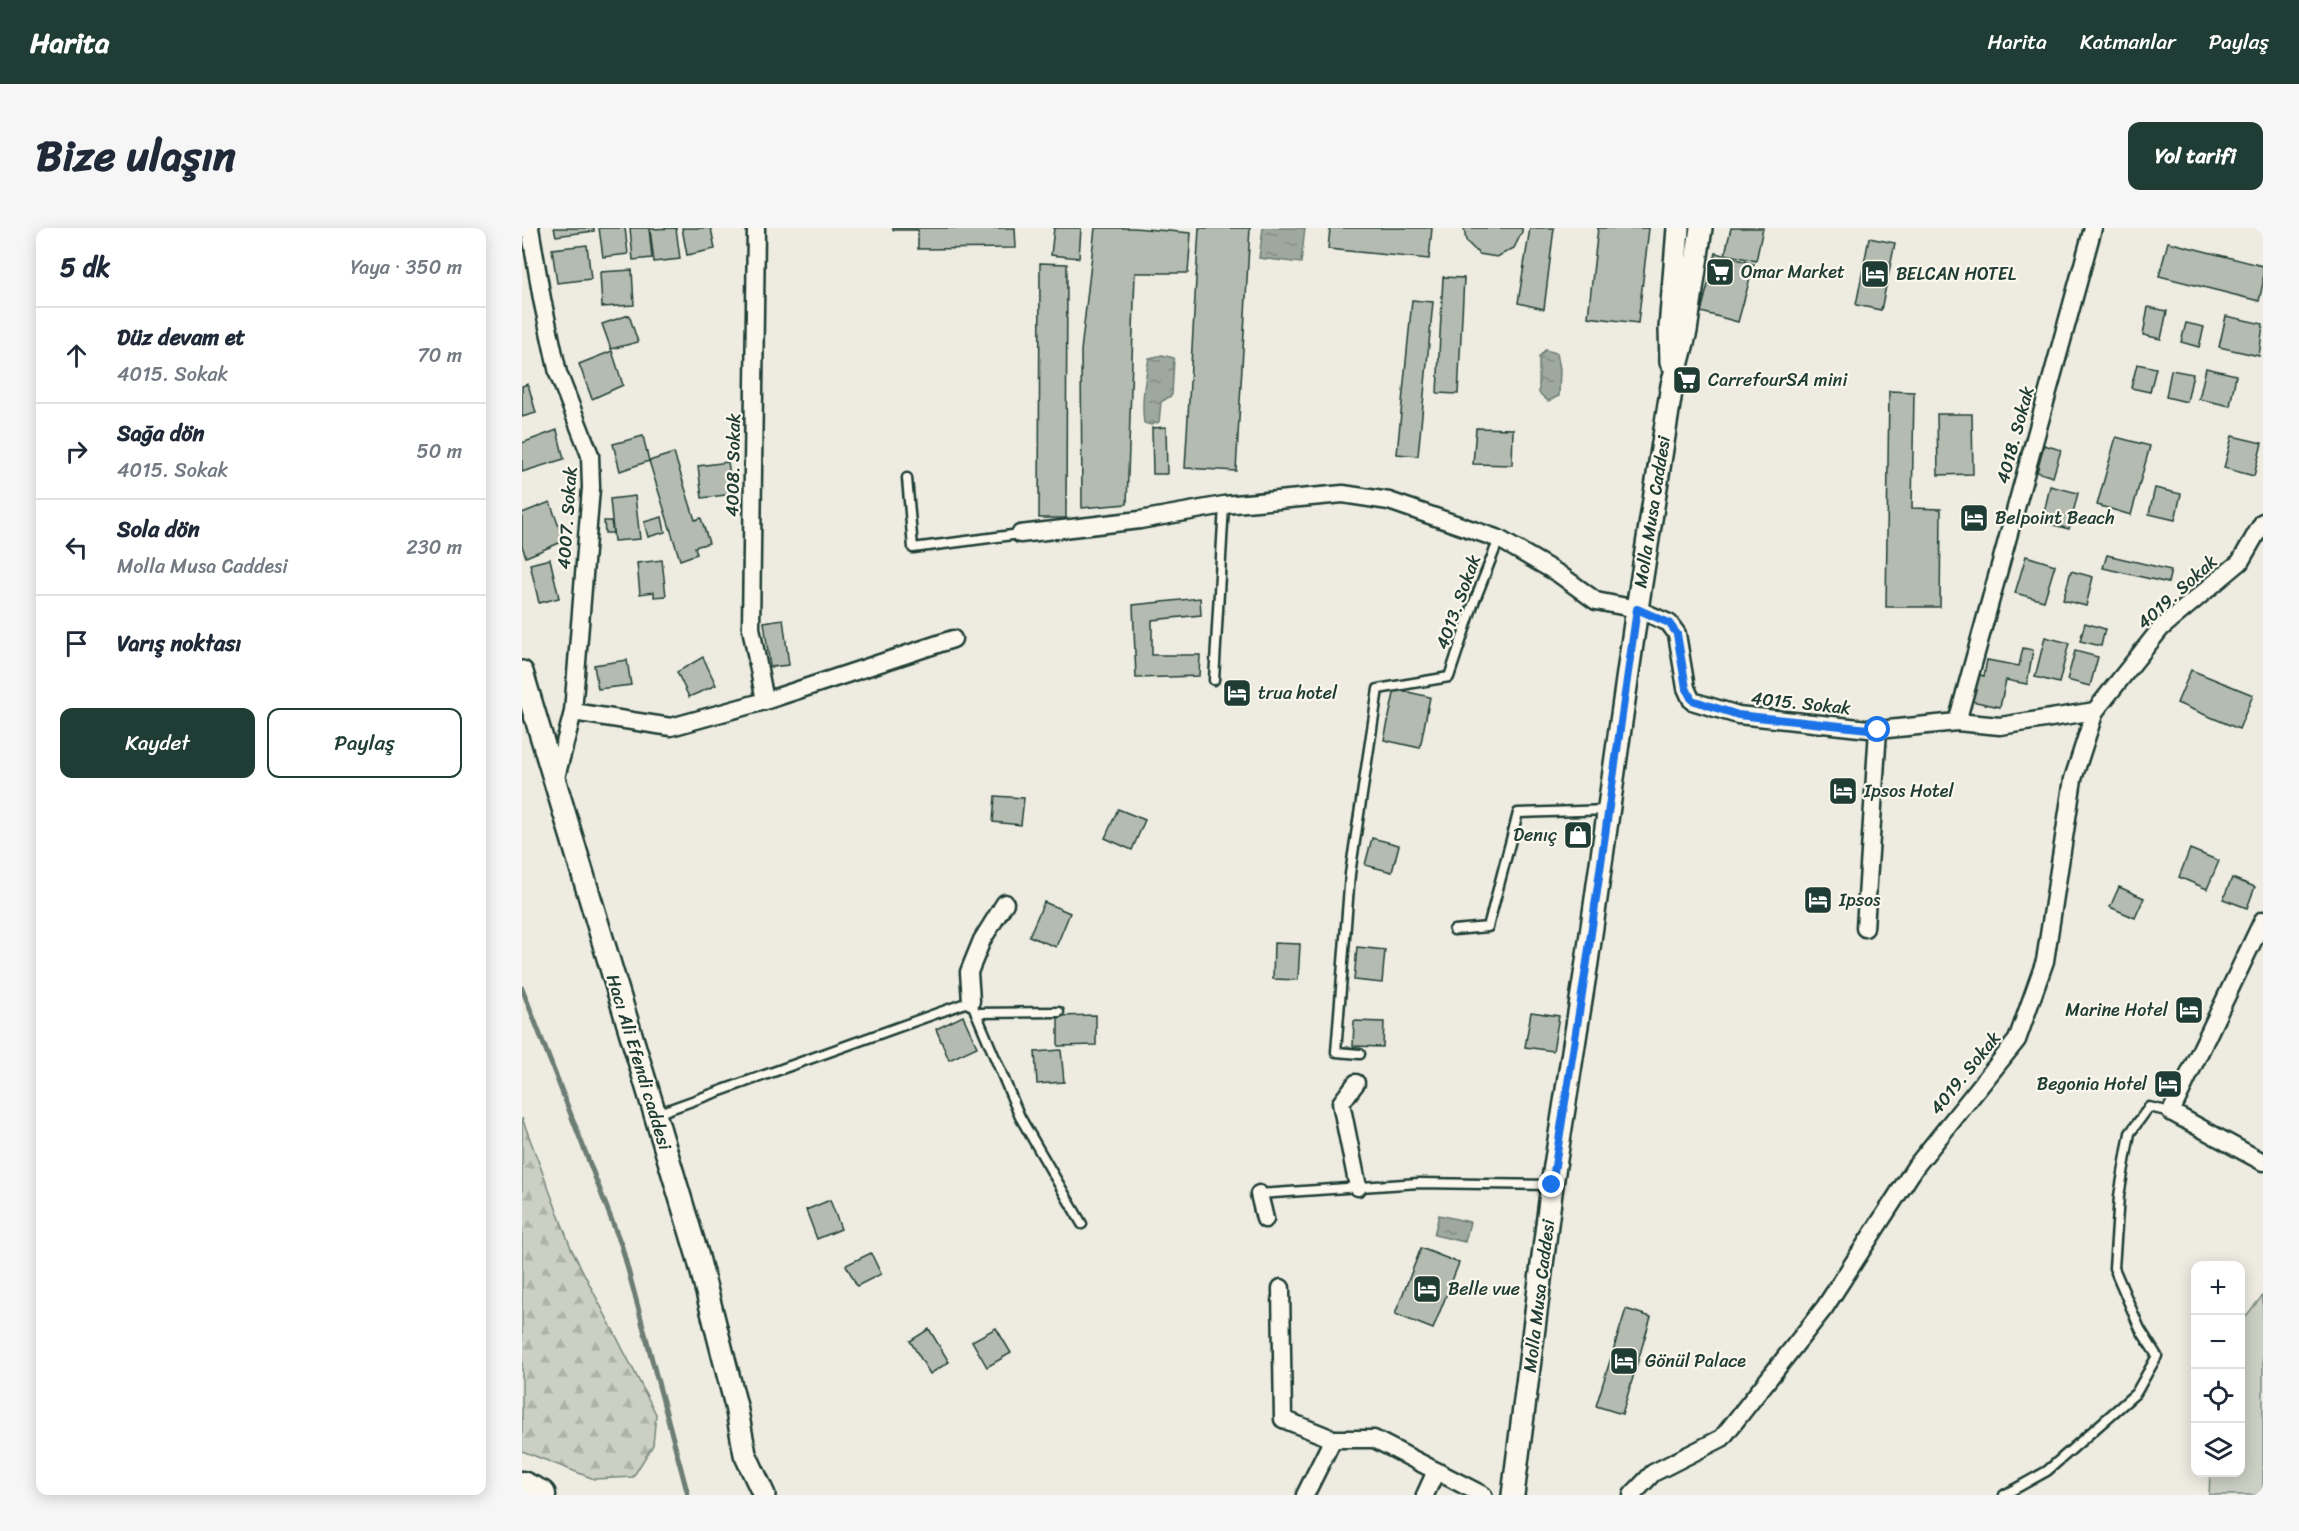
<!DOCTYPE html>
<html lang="tr">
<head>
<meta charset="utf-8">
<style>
	body { margin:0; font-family:Sriracha,sans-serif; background:#f6f6f7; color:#1f2937 }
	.controls { position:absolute; right:18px; bottom:18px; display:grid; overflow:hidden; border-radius:12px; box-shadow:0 3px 15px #0003 }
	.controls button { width:54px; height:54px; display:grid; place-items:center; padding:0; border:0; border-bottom:2px solid #e0e1e3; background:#fff; color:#1f2937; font:30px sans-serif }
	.stop { position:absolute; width:18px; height:18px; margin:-14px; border:4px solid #1a73e8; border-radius:50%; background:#fff }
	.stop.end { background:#1a73e8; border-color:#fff; box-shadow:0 2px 6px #0008 }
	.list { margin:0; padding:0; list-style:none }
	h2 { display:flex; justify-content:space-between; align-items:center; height:78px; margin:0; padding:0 24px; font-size:26px }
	h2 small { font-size:20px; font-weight:400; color:#747a83 }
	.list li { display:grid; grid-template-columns:39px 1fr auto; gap:18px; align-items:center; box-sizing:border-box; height:96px; padding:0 24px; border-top:2px solid #e0e1e3 }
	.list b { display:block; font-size:22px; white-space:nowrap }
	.list p { margin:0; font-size:20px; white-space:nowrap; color:#747a83 }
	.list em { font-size:20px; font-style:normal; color:#747a83 }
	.actions { display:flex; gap:12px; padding:18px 24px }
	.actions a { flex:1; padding:14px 0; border:2px solid #1f3d34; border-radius:12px; text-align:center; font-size:21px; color:#1f3d34 }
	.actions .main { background:#1f3d34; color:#fff }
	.icon { flex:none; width:33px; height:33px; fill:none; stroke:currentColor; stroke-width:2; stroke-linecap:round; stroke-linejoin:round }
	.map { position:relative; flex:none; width:1741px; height:1267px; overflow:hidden; border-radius:12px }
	header { display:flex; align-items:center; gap:36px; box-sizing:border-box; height:84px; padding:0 30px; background:#1f3d34; color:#fff }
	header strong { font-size:28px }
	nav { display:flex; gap:33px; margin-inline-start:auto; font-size:21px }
	.intro { display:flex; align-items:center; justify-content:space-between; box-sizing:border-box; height:144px; padding:0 36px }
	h1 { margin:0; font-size:42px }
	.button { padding:15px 27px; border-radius:12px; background:#1f3d34; color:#fff; font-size:21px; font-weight:700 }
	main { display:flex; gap:36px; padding:0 36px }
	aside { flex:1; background:#fff; border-radius:12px; box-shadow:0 3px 15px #0003 }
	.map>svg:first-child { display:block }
	.forest { fill:url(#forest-firs); stroke:#75867c; stroke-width:1.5 }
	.garden { fill:#cbcfc4; stroke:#75867c; stroke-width:1.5 }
	.water { fill:url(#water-ripples); stroke:#6c7d74; stroke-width:1.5 }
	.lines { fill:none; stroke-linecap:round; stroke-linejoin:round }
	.stream { stroke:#6c7d74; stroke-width:5 }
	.building { fill:#b4bbb0; stroke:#1f3d34; stroke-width:1.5 }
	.service-casing { stroke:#1f3d34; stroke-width:13 }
	.minor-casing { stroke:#1f3d34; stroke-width:21 }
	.tertiary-casing { stroke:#1f3d34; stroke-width:26 }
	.trunk-casing { stroke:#1f3d34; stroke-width:33 }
	.service { stroke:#fbf7ec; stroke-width:8 }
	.minor { stroke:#fbf7ec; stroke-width:16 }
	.tertiary { stroke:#fbf7ec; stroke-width:21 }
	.trunk { stroke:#fbf7ec; stroke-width:28 }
	.route { stroke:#1a73e8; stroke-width:8 }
	.labels { text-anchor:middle; stroke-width:4.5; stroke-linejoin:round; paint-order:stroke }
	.poi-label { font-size:18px; fill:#1f3d34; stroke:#fbf7ec; text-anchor:start }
	.street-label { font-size:18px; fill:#1f3d34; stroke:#fbf7ec }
</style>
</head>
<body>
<header>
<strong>Harita</strong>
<nav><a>Harita</a><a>Katmanlar</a><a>Paylaş</a></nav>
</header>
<div class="intro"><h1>Bize ulaşın</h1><a class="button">Yol tarifi</a></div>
<main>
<aside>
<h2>5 dk<small>Yaya · 350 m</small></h2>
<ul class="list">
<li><svg class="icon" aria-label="ahead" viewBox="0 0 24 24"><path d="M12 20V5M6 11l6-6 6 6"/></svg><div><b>Düz devam et</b><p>4015. Sokak</p></div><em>70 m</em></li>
<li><svg class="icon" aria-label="right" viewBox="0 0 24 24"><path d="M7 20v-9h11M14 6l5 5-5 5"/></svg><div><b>Sağa dön</b><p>4015. Sokak</p></div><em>50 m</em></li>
<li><svg class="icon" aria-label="left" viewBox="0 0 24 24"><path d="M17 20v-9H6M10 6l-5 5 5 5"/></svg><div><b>Sola dön</b><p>Molla Musa Caddesi</p></div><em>230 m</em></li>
<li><svg class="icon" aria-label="arrive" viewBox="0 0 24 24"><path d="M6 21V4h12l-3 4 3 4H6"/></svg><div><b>Varış noktası</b></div></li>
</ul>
<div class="actions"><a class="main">Kaydet</a><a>Paylaş</a></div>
</aside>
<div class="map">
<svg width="1741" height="1267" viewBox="0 0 1741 1267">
	<defs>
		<pattern id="forest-firs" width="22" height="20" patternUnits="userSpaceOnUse" patternTransform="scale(1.5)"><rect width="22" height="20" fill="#cbcfc4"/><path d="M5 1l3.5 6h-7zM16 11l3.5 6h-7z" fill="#aeb3a9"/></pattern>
		<pattern id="water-ripples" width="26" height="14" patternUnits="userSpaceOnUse" patternTransform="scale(1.5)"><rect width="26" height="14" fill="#9fa89f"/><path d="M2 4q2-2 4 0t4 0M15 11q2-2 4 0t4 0" fill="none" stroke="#818a82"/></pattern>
	</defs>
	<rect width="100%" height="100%" fill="#eeece1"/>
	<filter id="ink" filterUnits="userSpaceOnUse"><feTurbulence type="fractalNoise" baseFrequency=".0167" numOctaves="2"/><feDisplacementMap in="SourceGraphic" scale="12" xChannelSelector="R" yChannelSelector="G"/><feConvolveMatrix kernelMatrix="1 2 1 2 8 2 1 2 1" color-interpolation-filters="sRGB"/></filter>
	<g filter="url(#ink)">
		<polygon class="forest" points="0,890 49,1020 134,1186 131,1217 111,1249 72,1251 0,1223"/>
		<polygon class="garden" points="1741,1067 1741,1267 1687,1267 1688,1245 1718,1244 1719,1094"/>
		<g class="water">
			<polygon points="741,0 783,0 779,35 737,30"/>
			<polygon points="1023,122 1035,125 1038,141 1037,168 1026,173 1017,165 1017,129"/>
			<path d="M640,127L652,130L650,167L639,174L637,194L629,197L622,195C619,173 623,152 627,130Z"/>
			<polygon points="917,987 948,994 943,1014 912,1007"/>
		</g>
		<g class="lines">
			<polyline class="stream" points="0,760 100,1019 166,1267"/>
		</g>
		<g class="building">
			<polygon points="32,0 72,0 72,3 34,8"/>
			<polygon points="77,0 103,0 106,26 81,29"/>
			<polygon points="108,0 127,0 130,30 111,32"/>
			<polygon points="154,0 158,31 132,34 128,1"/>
			<polygon points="160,0 189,0 193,21 165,27"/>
			<polygon points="371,0 493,0 494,20 396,21 396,2 371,2"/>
			<polygon points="532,0 559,0 557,30 529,27"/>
			<polygon points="573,0 612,0 669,5 666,45 613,45 605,276 560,280 559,123"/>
			<polygon points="677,0 728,0 714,243 663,240"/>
			<polygon points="808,0 910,0 907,31 806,21"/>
			<polygon points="942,0 1000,0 1000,4 992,20 975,29 957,26 944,13"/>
			<polygon points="1008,0 1032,0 1022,81 996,75"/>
			<polygon points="1076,0 1127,0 1116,95 1066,89"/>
			<polygon points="1209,0 1241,0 1234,33 1203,26"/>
			<polygon points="1347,10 1373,15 1359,82 1334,77"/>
			<polygon points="1646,14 1741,38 1741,55 1737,73 1637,48"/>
			<polygon points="65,17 69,51 35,55 30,21"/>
			<polygon points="1194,25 1232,36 1216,94 1179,84"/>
			<polygon points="518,35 545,36 544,290 517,290"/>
			<polygon points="110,42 112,77 80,79 78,44"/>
			<polygon points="921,49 942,50 936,166 915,165"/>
			<polygon points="890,72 911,74 896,228 875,226"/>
			<polygon points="1626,79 1645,83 1639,111 1621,107"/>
			<polygon points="107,87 116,114 89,121 80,96"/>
			<polygon points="1704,88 1741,96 1737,128 1697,119"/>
			<polygon points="1664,95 1682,99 1677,119 1659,114"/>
			<polygon points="90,123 101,157 70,171 57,136"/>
			<polygon points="1615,136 1634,140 1628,164 1609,160"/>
			<polygon points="1684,140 1714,147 1708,178 1677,171"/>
			<polygon points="1649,142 1671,146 1665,174 1644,169"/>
			<polygon points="6,156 14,185 0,189 0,158"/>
			<polygon points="1367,163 1392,164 1390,280 1419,281 1418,379 1364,379"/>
			<polygon points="1415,186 1450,186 1451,246 1416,247"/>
			<polygon points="644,199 645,246 631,246 630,200"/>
			<polygon points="954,200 991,201 990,237 951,236"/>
			<polygon points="35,202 42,231 0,244 0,215"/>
			<polygon points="121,208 127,233 98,243 91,216"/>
			<polygon points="1710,208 1740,215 1732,248 1702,240"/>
			<polygon points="1594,209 1628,218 1609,287 1575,277"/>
			<polygon points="1522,217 1539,222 1531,249 1515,244"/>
			<polygon points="152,225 173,292 179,290 187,315 173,319 175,326 158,332 127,233"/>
			<polygon points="206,234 211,266 180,270 176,238"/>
			<polygon points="1528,258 1556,265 1547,301 1520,294"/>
			<polygon points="1633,260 1659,266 1653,292 1627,286"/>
			<polygon points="113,268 118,311 92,313 88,271"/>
			<polygon points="28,274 42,313 4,329 0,318 0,285"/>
			<polygon points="140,289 143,304 126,309 122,294"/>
			<polygon points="82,293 89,293 91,305 83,305"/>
			<polygon points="1585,327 1649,342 1646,355 1581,340"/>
			<polygon points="1504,328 1533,337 1522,373 1493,365"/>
			<polygon points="28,331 37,370 17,375 8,336"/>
			<polygon points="140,332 144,368 132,369 132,364 118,366 115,335"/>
			<polygon points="1549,343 1571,349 1564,378 1541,372"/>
			<polygon points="678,370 679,387 630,392 630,427 678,427 677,448 614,450 611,377"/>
			<polygon points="261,391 267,437 248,439 242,394"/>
			<polygon points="1563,395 1583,401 1579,418 1558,413"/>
			<polygon points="1523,409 1547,415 1537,455 1513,449"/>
			<polygon points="1501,420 1511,422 1505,456 1484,452 1478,479 1449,473 1454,446 1462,448 1465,432 1497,438"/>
			<polygon points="1553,423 1576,429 1568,458 1545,452"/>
			<polygon points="181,429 194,457 167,469 155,444"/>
			<polygon points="105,432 109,457 76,461 72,437"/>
			<polygon points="1669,442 1731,467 1717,501 1655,475"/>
			<polygon points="873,461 908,469 898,520 862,512"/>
			<polygon points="473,568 502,570 499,597 471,594"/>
			<polygon points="596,581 623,592 610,622 583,610"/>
			<polygon points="850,610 877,617 870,644 843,637"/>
			<polygon points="1668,621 1697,633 1685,661 1657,649"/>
			<polygon points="1710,650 1733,659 1725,680 1701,671"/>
			<polygon points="1597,659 1622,670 1613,690 1588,679"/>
			<polygon points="522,674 548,685 534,719 507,708"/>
			<polygon points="752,715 778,716 776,752 751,751"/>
			<polygon points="835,719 863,722 860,755 832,752"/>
			<polygon points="1009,784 1037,788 1031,823 1003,819"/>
			<polygon points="574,787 574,817 536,818 536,788"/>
			<polygon points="441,788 455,819 427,832 414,801"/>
			<polygon points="832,793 862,794 861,819 831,818"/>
			<polygon points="539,822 542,854 515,856 513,824"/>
			<polygon points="308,972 319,1001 295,1011 284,982"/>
			<polygon points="899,1020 937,1035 911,1101 873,1086"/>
			<polygon points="349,1025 359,1046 335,1058 324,1037"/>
			<polygon points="1104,1081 1129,1089 1100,1186 1074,1178"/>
			<polygon points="474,1100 489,1125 465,1139 450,1113"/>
			<polygon points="407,1101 427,1134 408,1146 388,1113"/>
		</g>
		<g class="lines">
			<g class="service-casing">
				<g id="service">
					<polyline points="385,250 391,320 498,306"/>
					<polyline points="692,452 702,277"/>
					<polyline points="932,702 966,699 996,585 1087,582"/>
					<polyline points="454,785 537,784"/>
					<polyline points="838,826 814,824 828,646 856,461 927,449 951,377 977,311"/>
					<polyline points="134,886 449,773 498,889 560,996"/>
					<polyline points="737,966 897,955 1030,957"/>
					<polyline points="1482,1267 1525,1243 1614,1165 1635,1128 1618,1101 1592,1040 1597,968 1608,905 1627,879 1649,884"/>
				</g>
			</g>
			<g class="minor-casing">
				<g id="minor">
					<polyline points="8,0 20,71 36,145 68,227 69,260 51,484 33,553"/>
					<polyline points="234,0 229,400 243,473"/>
					<polyline points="498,306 618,292 702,277 821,266 867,273 977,311 1037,346 1074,373 1115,381 1147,395 1155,406 1164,460 1170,473 1216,487 1356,502 1435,494 1478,498 1573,483"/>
					<polyline points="51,484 149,499 243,473 431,411"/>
					<polyline points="1435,494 1571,0"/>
					<polyline points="1741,692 1649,884 1741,934"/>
					<polyline points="1343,700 1356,502"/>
					<polyline points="449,773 447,744 460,712 483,675"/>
					<polyline points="834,855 819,875 836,959"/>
					<polyline points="737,966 743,991"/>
					<polyline points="759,1060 761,1191 811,1211"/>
					<polyline points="783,1267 811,1211 852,1211 961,1267"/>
					<polyline points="903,1267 914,1243"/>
					<polyline points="1110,1267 1131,1245 1200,1210 1303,1079 1394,938 1495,812 1523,733 1551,551 1573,483 1639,400 1718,334 1741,294"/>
				</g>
			</g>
			<g class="tertiary-casing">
				<g id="tertiary">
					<polyline points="1149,134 1148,101 1156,0"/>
					<polyline points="0,444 176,1029 214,1178 223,1226 242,1267"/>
					<polyline points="991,1267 1030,957 1065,734 1115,381 1150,157 1164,103 1179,0"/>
				</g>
			</g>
			<g class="trunk-casing">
				<polyline id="trunk" points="0,1258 19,1267"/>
			</g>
			<use href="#service" class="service"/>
			<use href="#minor" class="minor"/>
			<use href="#tertiary" class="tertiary"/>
			<use href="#trunk" class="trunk"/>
		</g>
	</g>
	<g class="lines" filter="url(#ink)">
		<polyline class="route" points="1030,957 1065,734 1115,381 1147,395 1155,406 1164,460 1170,472 1216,487 1356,502"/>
	</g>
	<defs>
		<g id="supermarket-square" transform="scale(1.5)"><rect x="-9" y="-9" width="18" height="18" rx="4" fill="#1f3d34" stroke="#fbf7ec"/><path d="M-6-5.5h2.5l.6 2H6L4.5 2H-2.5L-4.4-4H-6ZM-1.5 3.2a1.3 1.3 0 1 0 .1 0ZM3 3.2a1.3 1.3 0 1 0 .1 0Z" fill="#fff"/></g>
		<g id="hotel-square" transform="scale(1.5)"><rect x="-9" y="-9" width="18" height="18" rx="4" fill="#1f3d34" stroke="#fbf7ec"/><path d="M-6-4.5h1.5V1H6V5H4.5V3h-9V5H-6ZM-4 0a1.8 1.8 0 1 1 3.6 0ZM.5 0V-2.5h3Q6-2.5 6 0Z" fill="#fff"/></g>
		<g id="shop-square" transform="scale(1.5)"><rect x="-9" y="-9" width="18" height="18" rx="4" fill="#1f3d34" stroke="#fbf7ec"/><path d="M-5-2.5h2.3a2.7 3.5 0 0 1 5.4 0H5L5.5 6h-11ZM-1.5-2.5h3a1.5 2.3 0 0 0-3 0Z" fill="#fff"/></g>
	</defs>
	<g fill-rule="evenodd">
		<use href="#supermarket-square" x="1198" y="44"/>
		<use href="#hotel-square" x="1353" y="46"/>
		<use href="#supermarket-square" x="1165" y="152"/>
		<use href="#hotel-square" x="1452" y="290"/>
		<use href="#hotel-square" x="715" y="465"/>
		<use href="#hotel-square" x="1321" y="563"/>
		<use href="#shop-square" x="1056" y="607"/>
		<use href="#hotel-square" x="1296" y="672"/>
		<use href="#hotel-square" x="1667" y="782"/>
		<use href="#hotel-square" x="1646" y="856"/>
		<use href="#hotel-square" x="905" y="1061"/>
		<use href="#hotel-square" x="1102" y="1133"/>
	</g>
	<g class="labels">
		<g class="poi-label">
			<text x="1219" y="50">Omar Market</text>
			<text x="1374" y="52">BELCAN HOTEL</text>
			<text x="1186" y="158">CarrefourSA mini</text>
			<text x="1473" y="296">Belpoint Beach</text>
			<text x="736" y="471">trua hotel</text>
			<text x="1342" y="569">Ipsos Hotel</text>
			<text x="1035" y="613" text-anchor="end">Denıç</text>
			<text x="1317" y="678">Ipsos</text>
			<text x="1646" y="788" text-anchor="end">Marine Hotel</text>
			<text x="1625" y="862" text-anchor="end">Begonia Hotel</text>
			<text x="926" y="1067">Belle vue</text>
			<text x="1123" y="1139">Gönül Palace</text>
		</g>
		<g class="street-label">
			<text transform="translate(1493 207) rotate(-75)" y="6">4018. Sokak</text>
			<text transform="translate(211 237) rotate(-89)" y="6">4008. Sokak</text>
			<text transform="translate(1130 284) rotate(-81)" y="6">Molla Musa Caddesi</text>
			<text transform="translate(45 290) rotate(-86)" y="6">4007. Sokak</text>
			<text transform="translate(1655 364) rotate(-42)" y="6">4019. Sokak</text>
			<text transform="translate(936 374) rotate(-70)" y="6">4013. Sokak</text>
			<text transform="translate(1279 475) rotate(6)" y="6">4015. Sokak</text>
			<text transform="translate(117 834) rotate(73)" y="6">Hacı Ali Efendi caddesi</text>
			<text transform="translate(1443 845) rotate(-51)" y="6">4019. Sokak</text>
			<text transform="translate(1017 1068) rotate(-83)" y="6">Molla Musa Caddesi</text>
		</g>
	</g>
</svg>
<div class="controls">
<button>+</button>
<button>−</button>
<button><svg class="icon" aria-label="locate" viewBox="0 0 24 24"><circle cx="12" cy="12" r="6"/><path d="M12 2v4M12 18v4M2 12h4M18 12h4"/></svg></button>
<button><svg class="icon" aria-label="layers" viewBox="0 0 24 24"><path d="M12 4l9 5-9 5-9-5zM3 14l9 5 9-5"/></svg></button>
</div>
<div class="stop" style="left:1356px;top:502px"></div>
<div class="stop end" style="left:1030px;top:957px"></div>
</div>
</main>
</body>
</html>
